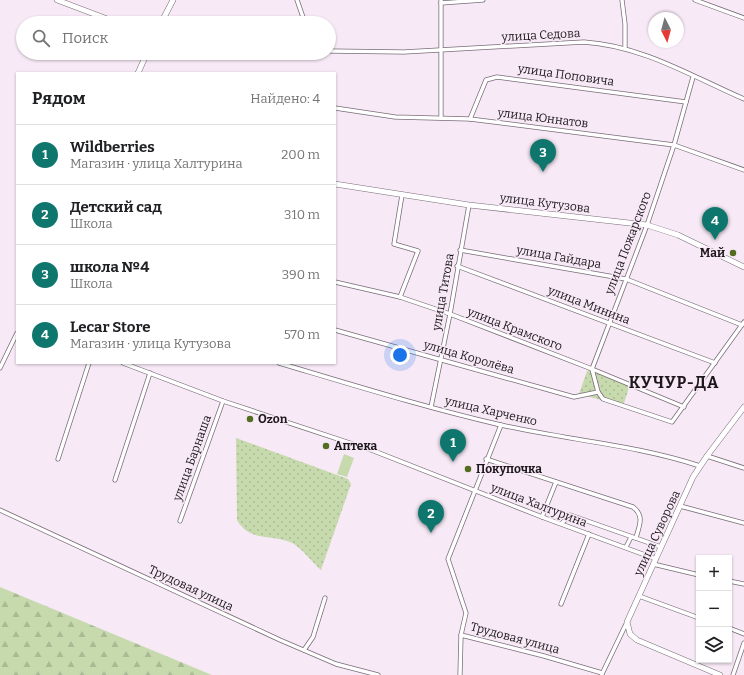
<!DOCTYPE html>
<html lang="ru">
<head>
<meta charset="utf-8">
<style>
	body { margin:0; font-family:Bitter,serif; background:#f2f2f2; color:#202124 }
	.controls { position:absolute; right:12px; bottom:12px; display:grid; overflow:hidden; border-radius:0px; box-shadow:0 1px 3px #0004 }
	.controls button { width:36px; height:36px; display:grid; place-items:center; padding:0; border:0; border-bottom:1px solid #e0e0e0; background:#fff; color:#202124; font:20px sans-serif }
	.compass { position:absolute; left:648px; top:12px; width:36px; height:36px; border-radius:50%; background:#fff; box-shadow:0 1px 3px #0004; rotate:174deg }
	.you { position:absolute; left:400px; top:355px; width:14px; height:14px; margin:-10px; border:3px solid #fff; border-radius:50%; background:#1a73e8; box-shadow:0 0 0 6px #1a73e833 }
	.badge { display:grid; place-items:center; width:26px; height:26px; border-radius:50%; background:#0f766e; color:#fff; font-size:13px; font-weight:700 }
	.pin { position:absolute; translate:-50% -33px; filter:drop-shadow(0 1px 2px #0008) }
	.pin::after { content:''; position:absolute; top:21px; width:14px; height:12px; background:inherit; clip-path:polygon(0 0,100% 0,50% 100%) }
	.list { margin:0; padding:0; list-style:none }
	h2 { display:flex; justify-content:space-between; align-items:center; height:52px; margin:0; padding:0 16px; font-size:17px }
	h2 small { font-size:13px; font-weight:400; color:#757577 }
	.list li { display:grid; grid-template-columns:26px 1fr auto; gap:12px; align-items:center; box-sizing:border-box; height:60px; padding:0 16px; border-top:1px solid #e0e0e0 }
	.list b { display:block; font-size:15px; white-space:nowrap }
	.list p { margin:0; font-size:13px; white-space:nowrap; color:#757577 }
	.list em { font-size:13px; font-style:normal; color:#757577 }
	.icon { flex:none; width:22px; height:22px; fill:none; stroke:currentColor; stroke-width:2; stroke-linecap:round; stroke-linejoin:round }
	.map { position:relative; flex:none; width:744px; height:675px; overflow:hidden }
	.search { position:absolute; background:#fff; box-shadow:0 1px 3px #0004; left:16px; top:16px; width:320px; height:44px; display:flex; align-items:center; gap:10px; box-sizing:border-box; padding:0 14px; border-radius:22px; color:#757577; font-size:15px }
	.panel { position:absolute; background:#fff; box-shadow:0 1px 3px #0004; left:16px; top:72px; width:320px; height:292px; border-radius:0px }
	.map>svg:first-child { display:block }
	.green { fill:url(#green-dots) }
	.forest { fill:url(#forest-firs) }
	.pitch { fill:#c7daae }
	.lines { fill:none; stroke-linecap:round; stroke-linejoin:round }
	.street-casing { stroke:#796d78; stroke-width:5 }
	.secondary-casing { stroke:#796d78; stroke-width:6 }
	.street { stroke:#fff; stroke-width:3.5 }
	.secondary { stroke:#fff; stroke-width:5 }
	.poi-dot { fill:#536d20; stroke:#f7e9f6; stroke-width:1.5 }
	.labels { text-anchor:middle; stroke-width:3; stroke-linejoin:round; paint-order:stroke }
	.street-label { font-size:12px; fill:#1c181c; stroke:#f7e9f6 }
	.poi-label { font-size:12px; font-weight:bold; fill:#1c181c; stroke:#f7e9f6; text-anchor:start }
	.district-label { font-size:16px; font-weight:bold; letter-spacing:1px; fill:#1c181c; stroke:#f7e9f6 }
</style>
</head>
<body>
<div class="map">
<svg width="744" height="675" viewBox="0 0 744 675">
	<defs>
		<pattern id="green-dots" width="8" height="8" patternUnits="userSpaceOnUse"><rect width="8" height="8" fill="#c7daae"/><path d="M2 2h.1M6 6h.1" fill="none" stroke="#aaba95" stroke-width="1.8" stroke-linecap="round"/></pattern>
		<pattern id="forest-firs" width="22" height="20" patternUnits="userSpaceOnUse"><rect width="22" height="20" fill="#c7daae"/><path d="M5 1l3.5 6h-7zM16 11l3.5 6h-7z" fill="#aaba95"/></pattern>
	</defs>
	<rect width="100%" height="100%" fill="#f7e9f6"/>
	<g class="green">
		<polygon points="592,369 630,385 623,406 579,394 587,371"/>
		<path d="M236,438L348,479L351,484L321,570C313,563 299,545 290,542C270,534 250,542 237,520Z"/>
	</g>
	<polygon class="forest" points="0,587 212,675 0,675"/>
	<polygon class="pitch" points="344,454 354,458 347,477 337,474"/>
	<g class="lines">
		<g class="street-casing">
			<g id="street">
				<polyline points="297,0 305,23"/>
				<polyline points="622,0 625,24 625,48"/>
				<polyline points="695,0 744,18"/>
				<polyline points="441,3 483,0"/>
				<path d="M329,51L404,52L584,42C643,46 691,76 744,99"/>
				<polyline points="335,108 395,117 470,119 674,145 744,170"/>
				<polyline points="441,117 441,0"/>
				<polyline points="470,119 486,80 497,77 686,102"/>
				<polyline points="460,250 626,279 742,325"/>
				<polyline points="457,266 715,363"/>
				<polyline points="335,282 400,297 450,314 592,369 684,407"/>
				<polyline points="400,297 418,251 394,244 402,195"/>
				<polyline points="335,330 574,397 598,392 592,369 647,225 674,145 693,77"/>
				<polyline points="123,363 223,401 374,451 542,517 656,559"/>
				<path d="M279,363C353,385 427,408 501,425C568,440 636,445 700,466"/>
				<polyline points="0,368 17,333"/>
				<polyline points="598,392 603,399 672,422 744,322"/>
				<polyline points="431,407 450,314 469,205"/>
				<polyline points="707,456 744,468"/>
				<polyline points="58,459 89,363"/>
				<path d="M486,459L633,507C645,516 639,526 636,538"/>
				<polyline points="115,480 150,373"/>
				<polyline points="680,506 744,523"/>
				<polyline points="0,510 280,640 336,664 378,675"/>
				<polyline points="542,517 556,482"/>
				<polyline points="180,521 223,401"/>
				<polyline points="562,523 570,515 661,547"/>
				<polyline points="626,547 631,537"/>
				<polyline points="653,564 699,575"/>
				<polyline points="729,581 744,584"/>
				<polyline points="639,596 699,618"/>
				<polyline points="561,604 589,534"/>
				<polyline points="729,628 744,634"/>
				<polyline points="461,635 466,613 448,559 501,425"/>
				<polyline points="304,650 313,637 325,598"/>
				<polyline points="602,674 627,622"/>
				<polyline points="460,675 461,635 544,656 602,673"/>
				<polyline points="733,675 744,643"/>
			</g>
		</g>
		<g class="secondary-casing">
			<g id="secondary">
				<polyline points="57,0 118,23"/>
				<polyline points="161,23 173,0"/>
				<polyline points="138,73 147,53"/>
				<polyline points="335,184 469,205 647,225 678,235 744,267"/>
				<polyline points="720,675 637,640 630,634 627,622 693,477 707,456 744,407"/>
			</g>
		</g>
		<use href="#street" class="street"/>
		<use href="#secondary" class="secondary"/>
	</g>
	<g class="poi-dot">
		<circle cx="733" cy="253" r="4"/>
		<circle cx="250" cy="419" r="4"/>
		<circle cx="326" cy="446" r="4"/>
		<circle cx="468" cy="469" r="4"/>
	</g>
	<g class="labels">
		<g class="street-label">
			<text transform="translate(541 35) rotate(-3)" y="4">улица Седова</text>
			<text transform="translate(566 75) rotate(8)" y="4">улица Поповича</text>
			<text transform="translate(543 118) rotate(7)" y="4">улица Юннатов</text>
			<text transform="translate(545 203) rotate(7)" y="4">улица Кутузова</text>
			<text transform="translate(628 243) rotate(-69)" y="4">улица Пожарского</text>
			<text transform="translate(559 257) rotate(10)" y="4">улица Гайдара</text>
			<text transform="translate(443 292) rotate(-80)" y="4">улица Титова</text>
			<text transform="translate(589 305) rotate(21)" y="4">улица Минина</text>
			<text transform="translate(515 329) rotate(21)" y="4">улица Крамского</text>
			<text transform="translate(469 357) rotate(16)" y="4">улица Королёва</text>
			<text transform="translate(491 411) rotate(13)" y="4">улица Харченко</text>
			<text transform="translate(192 458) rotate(-70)" y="4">улица Барнаша</text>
			<text transform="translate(539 505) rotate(21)" y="4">улица Халтурина</text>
			<text transform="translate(657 533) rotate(-65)" y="4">улица Суворова</text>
			<text transform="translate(191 588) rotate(25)" y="4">Трудовая улица</text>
			<text transform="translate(515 638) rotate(15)" y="4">Трудовая улица</text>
		</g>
		<g class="poi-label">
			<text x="725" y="257" text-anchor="end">Май</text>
			<text x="258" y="423">Ozon</text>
			<text x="334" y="450">Аптека</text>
			<text x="476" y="473">Покупочка</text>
		</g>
		<g class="district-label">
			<text x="674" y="388">КУЧУР-ДА</text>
		</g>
	</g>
</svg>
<div class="controls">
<button>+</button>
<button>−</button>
<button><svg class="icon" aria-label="layers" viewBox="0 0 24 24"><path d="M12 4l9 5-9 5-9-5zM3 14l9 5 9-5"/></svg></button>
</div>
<svg class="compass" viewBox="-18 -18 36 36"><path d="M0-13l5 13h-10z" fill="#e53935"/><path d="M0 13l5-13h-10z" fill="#757577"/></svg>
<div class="you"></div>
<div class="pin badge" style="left:453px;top:462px">1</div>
<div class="pin badge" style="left:431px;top:533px">2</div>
<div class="pin badge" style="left:543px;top:172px">3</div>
<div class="pin badge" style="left:715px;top:240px">4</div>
<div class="search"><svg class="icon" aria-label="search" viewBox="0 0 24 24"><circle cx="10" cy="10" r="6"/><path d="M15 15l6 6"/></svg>Поиск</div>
<section class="panel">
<h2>Рядом<small>Найдено: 4</small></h2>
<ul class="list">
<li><span class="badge">1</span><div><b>Wildberries</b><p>Магазин · улица Халтурина</p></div><em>200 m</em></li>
<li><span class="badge">2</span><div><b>Детский сад</b><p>Школа</p></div><em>310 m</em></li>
<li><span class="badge">3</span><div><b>школа №4</b><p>Школа</p></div><em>390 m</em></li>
<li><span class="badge">4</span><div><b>Lecar Store</b><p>Магазин · улица Кутузова</p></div><em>570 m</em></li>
</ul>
</section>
</div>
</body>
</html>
